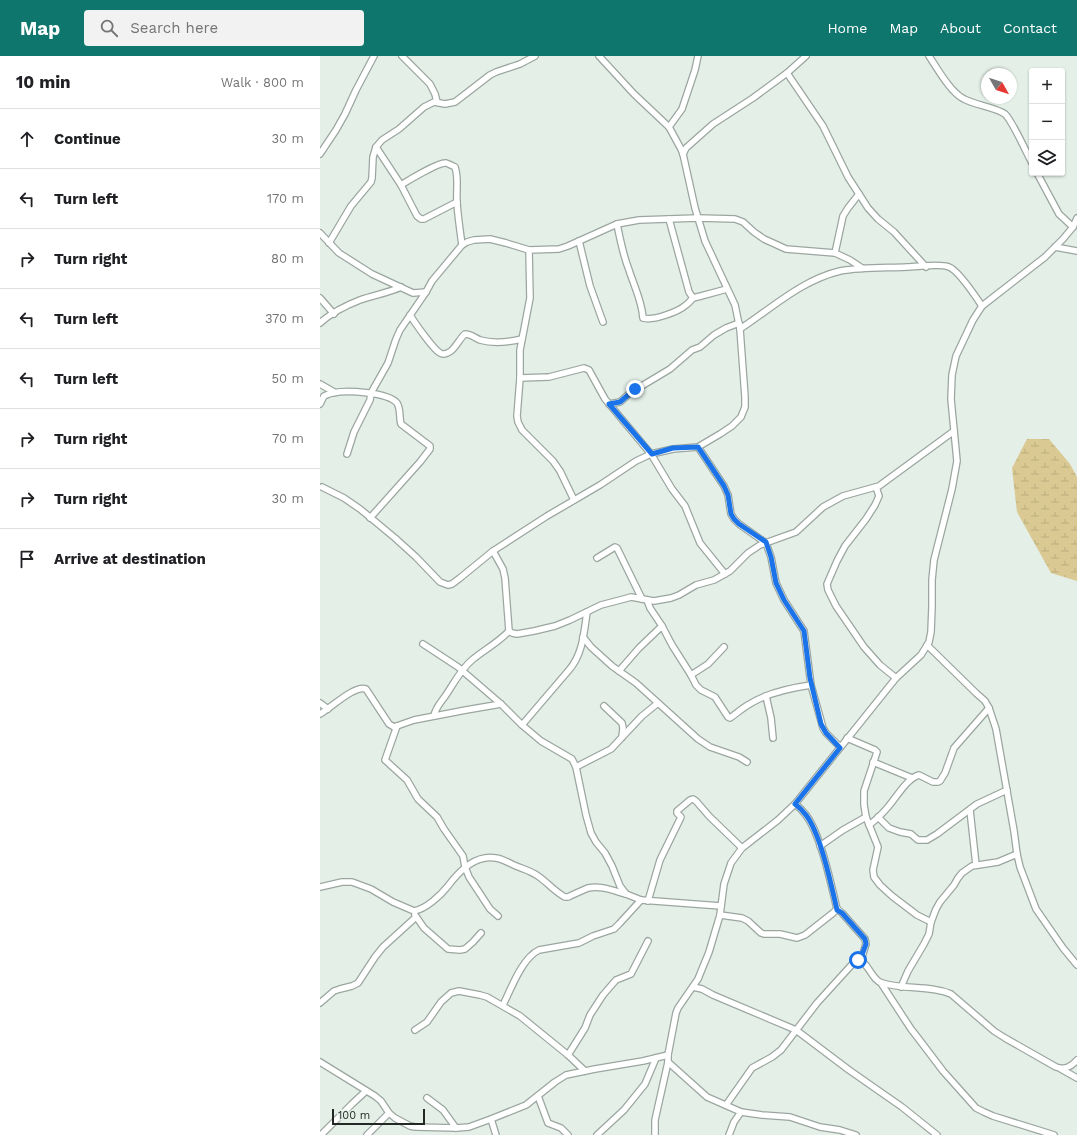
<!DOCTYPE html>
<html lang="en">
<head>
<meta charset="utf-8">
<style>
	body { margin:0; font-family:"Work Sans",sans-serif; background:#f2f2f2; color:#202124 }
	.controls { position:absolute; right:12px; top:12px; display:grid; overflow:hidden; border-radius:4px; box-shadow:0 1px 3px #0004 }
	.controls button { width:36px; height:36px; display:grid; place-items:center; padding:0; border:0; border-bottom:1px solid #e0e0e0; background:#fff; color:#202124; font:20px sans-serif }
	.compass { position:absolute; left:661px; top:12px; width:36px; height:36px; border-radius:50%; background:#fff; box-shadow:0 1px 3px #0004; rotate:129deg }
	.scale { position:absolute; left:12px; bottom:10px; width:93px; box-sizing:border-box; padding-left:4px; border:2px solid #232725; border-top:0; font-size:11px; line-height:14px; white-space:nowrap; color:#232725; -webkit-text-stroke:3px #e4efe8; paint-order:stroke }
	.stop { position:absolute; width:12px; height:12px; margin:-9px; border:3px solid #1a73e8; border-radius:50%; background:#fff }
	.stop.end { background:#1a73e8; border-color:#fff; box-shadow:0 1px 4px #0008 }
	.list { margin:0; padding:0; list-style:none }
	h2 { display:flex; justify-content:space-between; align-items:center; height:52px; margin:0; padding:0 16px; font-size:17px }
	h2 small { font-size:13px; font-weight:400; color:#757577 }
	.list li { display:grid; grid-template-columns:26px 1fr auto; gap:12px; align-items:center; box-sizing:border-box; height:60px; padding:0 16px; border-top:1px solid #e0e0e0 }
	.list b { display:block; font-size:15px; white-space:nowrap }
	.list em { font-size:13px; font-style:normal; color:#757577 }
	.icon { flex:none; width:22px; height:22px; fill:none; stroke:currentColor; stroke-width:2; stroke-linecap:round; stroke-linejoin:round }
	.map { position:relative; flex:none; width:757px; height:1079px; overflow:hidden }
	header { display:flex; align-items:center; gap:24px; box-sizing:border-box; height:56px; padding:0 20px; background:#0f766e; color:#fff }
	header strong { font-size:19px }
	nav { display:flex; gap:22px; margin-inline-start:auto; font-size:14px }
	.search { width:280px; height:36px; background:#f2f2f2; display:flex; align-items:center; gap:10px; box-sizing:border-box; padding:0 14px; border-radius:4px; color:#757577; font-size:15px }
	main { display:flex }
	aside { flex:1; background:#fff }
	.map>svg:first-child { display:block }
	.wetland { fill:url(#wetland-marsh) }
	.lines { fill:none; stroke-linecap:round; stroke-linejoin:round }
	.minor-casing { stroke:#9ca6a0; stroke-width:8 }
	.minor { stroke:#fff; stroke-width:5.5 }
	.route { stroke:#1a73e8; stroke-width:5 }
</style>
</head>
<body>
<header>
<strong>Map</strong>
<div class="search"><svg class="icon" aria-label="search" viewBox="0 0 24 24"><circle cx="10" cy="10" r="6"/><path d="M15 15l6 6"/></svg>Search here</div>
<nav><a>Home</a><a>Map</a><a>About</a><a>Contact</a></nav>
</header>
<main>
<aside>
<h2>10 min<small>Walk · 800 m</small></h2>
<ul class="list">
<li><svg class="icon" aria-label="ahead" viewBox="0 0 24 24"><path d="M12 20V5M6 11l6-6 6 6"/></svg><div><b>Continue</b></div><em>30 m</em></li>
<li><svg class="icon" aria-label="left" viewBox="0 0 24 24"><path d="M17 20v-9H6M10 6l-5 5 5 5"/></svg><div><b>Turn left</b></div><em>170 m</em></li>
<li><svg class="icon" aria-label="right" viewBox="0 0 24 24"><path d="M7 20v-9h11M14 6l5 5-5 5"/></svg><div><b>Turn right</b></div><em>80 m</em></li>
<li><svg class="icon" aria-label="left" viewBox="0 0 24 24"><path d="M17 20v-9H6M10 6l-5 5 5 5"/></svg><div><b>Turn left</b></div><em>370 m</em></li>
<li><svg class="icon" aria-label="left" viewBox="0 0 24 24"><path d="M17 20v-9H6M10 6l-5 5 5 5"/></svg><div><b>Turn left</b></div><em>50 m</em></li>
<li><svg class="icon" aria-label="right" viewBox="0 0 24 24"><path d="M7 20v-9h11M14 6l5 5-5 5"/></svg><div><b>Turn right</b></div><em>70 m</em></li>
<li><svg class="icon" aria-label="right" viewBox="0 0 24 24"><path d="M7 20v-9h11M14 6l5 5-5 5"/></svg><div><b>Turn right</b></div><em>30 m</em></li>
<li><svg class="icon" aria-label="arrive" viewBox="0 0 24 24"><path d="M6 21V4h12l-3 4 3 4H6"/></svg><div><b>Arrive at destination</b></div></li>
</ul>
</aside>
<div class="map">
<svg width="757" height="1079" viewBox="0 0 757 1079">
	<defs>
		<pattern id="wetland-marsh" width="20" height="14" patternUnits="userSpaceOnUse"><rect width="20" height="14" fill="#dac992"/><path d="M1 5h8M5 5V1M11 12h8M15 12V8" fill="none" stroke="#bbad7e"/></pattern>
	</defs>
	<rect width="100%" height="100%" fill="#e4efe8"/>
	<polygon class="wetland" points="707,383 729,383 750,408 757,421 757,525 731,517 697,456 692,412"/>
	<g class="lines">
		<g class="minor-casing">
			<g id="minor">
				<polyline points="82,0 110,28 115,38 117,46"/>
				<path d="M609,0C617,12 631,37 644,43C655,49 675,51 685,58C693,66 706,96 712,107"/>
				<polyline points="467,17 503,70 528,121 548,152 558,163 574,176 606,211"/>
				<polyline points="349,71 362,53 375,14 378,0"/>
				<polyline points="56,91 81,129 97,160 101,163 104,163 137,146"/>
				<polyline points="0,98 16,74 25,58 36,34 54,0"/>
				<polyline points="363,98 366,92 393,68 433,42 467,17 486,0"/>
				<polyline points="717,117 739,158 753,171"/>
				<path d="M81,129C89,124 119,106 126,107C129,108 133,110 135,111C139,122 136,135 137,147C138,161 140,175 142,189"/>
				<polyline points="349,163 369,236 373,242 381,240 407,233"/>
				<path d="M297,168C300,183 303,199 309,214C314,230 322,245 323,262C333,265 358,256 366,249C369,247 371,244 373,242"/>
				<polyline points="0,177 19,197 52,218 93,237 106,236"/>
				<polyline points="259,185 270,230 283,266"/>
				<polyline points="9,187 31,150 51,126 52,122 53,101 56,91 62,84 79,73 104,51 114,46 125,48 135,46 170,19 176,16 200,8 215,0"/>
				<polyline points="735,191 757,195"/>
				<polyline points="209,194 210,242 200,294 200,322 197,360 198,366 202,374 233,405 240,415 254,444"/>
				<polyline points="515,197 523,160 528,152 539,138"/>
				<polyline points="0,242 14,258"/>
				<path d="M90,259C95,267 113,293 120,297C123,299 128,297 131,295C137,290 140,282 145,278C151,278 155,282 160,284C174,288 189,286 202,283"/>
				<path d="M0,267C10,258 27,249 40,244C54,239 68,237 81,231"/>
				<path d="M420,273C452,252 482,224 520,215C542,211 564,212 587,211C597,211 620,207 629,211C638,214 656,241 662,250"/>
				<polyline points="200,322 229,321 264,312 269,314 285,343 331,398 352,433 365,450 380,487 405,518"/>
				<polyline points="0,328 14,336"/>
				<path d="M0,348L4,340C7,339 10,337 13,337C26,334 68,336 77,347C81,353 79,362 81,368L110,390V393L100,406L50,462"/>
				<polyline points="289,348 300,346 310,337 350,313 372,294 380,291 394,279 406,272 419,267"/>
				<polyline points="378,391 404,430 408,439 411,458 414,463 419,468 446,487 451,501 456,527 464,544 484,575 491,629"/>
				<polyline points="27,398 34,376 50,344 51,337 68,307 76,283 80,274 106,236 112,225 142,189 147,186 154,184 170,183 186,187 209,194 239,193 248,190 297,168 319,164 378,162 415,163 423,166 434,176 444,183 466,193 515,197 530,204 542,212"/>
				<polyline points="2,431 24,442 40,453 75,482 96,501 120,526 128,529 132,528 140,522 173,495 227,460 280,429 316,405 331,398 353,393 378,391 400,378 412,370 421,361 425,351 425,341 420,273 415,249 385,185 375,152 363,98 361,93 349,71 314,38 279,0"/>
				<polyline points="556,431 559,440 555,449 546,463 525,490 517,505 507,528 508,534 516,550 544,591 560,609 576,622"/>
				<polyline points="173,495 183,513 185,522 189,575 192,577 197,578 214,575 235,570 250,564 281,549 304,543 311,541 334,545 351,542 359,539 376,529 394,524 410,515 428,497 440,489 476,476 503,451 523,440 559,430 634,375"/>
				<polyline points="277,502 295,491 297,492 322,543"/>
				<path d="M327,544L330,552L342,570L352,589L371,619L376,629L381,634L395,641L408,661L410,662C416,658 421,653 428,649C446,637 470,632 491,629L503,672L506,677L520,691"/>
				<polyline points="263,581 271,591 292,610 316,627 378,683 390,691 419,701 427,706"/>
				<polyline points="103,588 138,611 181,648 202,669 221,685 252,703 256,711 266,759 271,777 276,786 285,797 292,810 300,830 306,838 321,844 401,850"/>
				<polyline points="607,589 656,637 665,645 669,652 676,673 694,775 697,798 700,811 716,853 743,892 757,909"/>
				<polyline points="299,615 319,592 342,570"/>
				<polyline points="371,619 388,608 404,591"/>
				<polyline points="446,640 451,662 453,682"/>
				<polyline points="0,647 8,653"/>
				<polyline points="284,650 302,667 303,672 302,681"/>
				<path d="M0,658C11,652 34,629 46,633L69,668L74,671L94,664L146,654L181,648"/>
				<path d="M114,660C115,652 122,645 126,639C134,627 141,613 152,604C164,594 179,586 189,575"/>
				<path d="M202,669L249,614C263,598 264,576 267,556"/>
				<polyline points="77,670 65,704 87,724 98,743 117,761 124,773 143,800 145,811 149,821 170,853 178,860"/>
				<polyline points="527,682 555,694 557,696 544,735 544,749 546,761 558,791 553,814 554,821 560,829 572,840 597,859 611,866"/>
				<polyline points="553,706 592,722"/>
				<polyline points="256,711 291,693 322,660 338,647"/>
				<path d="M475,748C479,751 483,755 486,759C501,779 511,828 517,853L522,857L545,883L546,888L541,904"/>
				<polyline points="650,754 656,809"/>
				<polyline points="558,761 569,772 580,776 591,778 598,784 607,784 617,778 657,748 687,734"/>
				<path d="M549,769C556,764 562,758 568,751C576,742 587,722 599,719L613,726H618L620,725L625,717L634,692L669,652"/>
				<polyline points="500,790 523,774 546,761"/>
				<path d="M0,831L22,826H32L51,833L73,846L94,855C106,853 121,839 128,830C139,815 155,798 176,802C183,803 189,807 196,810C203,813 211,815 218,820C227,826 235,836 245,841H248C254,838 261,835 268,832C281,829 294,835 306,838"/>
				<polyline points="328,845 340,804 361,761 357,757 357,755 370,744 373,743 376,745 389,760 422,792"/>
				<polyline points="95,859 104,872 128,893 140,894 145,893 153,886 161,877"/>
				<polyline points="400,859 422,862 428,865 441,877 444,878 460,878 477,882 485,879 513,857 517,853"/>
				<polyline points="561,927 591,973 598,982 623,1015 656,1052 664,1056 673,1060 734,1079"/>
				<polyline points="373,931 382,933 393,939 476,974 529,1014 582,1051 617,1079"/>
				<polyline points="581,931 588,915 604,888 609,878 611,866 616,853 620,846 634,829 638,822 642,817 652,810 678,806 697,798"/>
				<polyline points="0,947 14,935 20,933 32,930 38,927 55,901 63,891 96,861"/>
				<path d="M183,949C191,933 202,902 219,894L259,887L273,880L294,873L299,868L321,844"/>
				<polyline points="95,974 107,966 121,946 131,937 139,935 160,939 167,941 200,960 248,999 265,1015"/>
				<polyline points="248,999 265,972 270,959 283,939 296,924 311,918 328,885"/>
				<polyline points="0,1006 55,1040 61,1045 69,1057 75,1062 90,1070 95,1071 136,1072 149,1071 171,1063 206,1049 235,1026 246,1019 275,1013 323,1005 348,999"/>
				<polyline points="348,1006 387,1041 421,1056 442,1059 470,1061 500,1071 520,1074 536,1079"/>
				<polyline points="741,1013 757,1022"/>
				<polyline points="218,1040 228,1067 241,1072 248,1079"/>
				<polyline points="107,1042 123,1054 136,1072"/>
				<path d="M406,1049L432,1012L452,1001L461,994L497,947L527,914L536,904H538C549,906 551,924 562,927C585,934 609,929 631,938L674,975L685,982L736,1011C745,1014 751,1011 757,1004"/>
				<polyline points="171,1063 176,1079"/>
				<polyline points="1,1079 32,1048 46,1035"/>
				<polyline points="47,1079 69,1057"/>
				<polyline points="277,1079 304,1054 325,1028 336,1002"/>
				<polyline points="335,1079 335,1064 348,1006 348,999 356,957 358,952 378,923 389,896 400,859 404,828 411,807 422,792 458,764 475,748 576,622 601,599 609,586 611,576 612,551 612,524 614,504 632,433 637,405 631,343 632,319 636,300 653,264 662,250 725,201 743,183 753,171 757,162"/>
				<polyline points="409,1079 414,1066 421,1056"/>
			</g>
		</g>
		<use href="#minor" class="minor"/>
	</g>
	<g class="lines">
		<path class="route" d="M315,333L300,346L289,348L332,398L353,392L378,391L404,430L408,439L411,458L414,463L419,468L446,486L451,501L456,527L464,544L484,575L490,622L501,668L506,677L520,692L475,748C479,751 483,755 486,759C501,779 511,828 517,854L522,857L545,883L546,888L540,904H538"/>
	</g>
</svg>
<div class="controls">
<button>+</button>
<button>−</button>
<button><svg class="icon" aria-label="layers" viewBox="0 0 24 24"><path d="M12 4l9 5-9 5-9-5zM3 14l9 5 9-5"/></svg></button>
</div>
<svg class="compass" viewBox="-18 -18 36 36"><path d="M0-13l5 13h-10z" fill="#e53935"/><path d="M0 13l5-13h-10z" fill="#757577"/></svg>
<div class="scale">100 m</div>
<div class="stop" style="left:538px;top:904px"></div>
<div class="stop end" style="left:315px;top:333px"></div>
</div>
</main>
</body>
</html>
